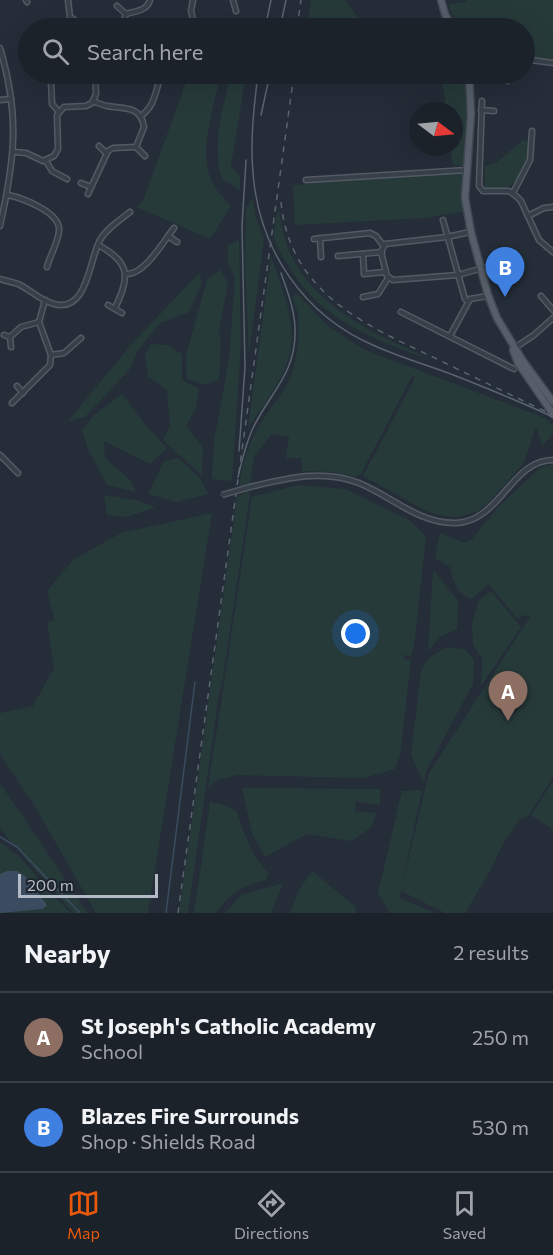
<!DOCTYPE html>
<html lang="en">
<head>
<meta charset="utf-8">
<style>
	body { margin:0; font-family:Commissioner,sans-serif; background:#242a32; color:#f1f3f6 }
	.compass { position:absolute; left:409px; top:102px; width:54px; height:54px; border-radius:50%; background:#1b222a; box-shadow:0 6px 24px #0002; rotate:106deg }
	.scale { position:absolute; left:18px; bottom:15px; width:140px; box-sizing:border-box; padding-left:6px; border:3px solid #b3bac5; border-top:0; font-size:16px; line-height:21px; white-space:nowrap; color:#b3bac5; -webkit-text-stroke:4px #1d242d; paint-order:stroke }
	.you { position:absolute; left:356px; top:634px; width:21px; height:21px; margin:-15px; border:4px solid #fff; border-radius:50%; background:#1a73e8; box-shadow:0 0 0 9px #1a73e833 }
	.badge { display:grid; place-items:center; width:39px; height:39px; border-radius:50%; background:#ea580c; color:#fff; font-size:20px; font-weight:700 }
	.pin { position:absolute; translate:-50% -50px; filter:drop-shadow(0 2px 3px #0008) }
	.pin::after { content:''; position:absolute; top:32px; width:21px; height:18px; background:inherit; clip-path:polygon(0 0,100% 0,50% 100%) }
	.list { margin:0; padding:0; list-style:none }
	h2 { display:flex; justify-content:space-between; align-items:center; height:78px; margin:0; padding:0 24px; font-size:26px }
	h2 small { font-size:20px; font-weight:400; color:#a0a4a8 }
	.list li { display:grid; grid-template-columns:39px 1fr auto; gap:18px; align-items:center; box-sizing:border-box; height:90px; padding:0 24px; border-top:2px solid #393f47 }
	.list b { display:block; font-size:22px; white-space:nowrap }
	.list p { margin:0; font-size:20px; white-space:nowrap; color:#a0a4a8 }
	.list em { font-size:20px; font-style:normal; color:#a0a4a8 }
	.icon { flex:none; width:33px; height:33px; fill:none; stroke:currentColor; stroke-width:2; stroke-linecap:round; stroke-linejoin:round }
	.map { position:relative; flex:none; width:553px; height:913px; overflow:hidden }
	.search { position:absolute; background:#1b222a; box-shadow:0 6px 24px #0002; left:18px; right:18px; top:18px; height:66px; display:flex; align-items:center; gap:15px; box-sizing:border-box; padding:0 21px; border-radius:33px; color:#a0a4a8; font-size:22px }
	.sheet { height:258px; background:#1b222a }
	nav { display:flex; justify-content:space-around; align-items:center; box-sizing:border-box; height:84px; border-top:2px solid #393f47; background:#1b222a; font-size:16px; color:#a0a4a8 }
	nav a { display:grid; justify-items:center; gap:3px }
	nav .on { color:#ea580c }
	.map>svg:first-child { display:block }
	.green { fill:#273a3a }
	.water { fill:#3b4c60 }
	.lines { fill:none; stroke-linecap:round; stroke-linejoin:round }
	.stream { stroke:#3b4c60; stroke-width:1.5 }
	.minor-casing { stroke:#535a64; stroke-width:7 }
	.primary-casing { stroke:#414852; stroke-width:9 }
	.minor { stroke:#373f49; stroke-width:4 }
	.primary { stroke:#555e69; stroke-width:6 }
	.tram { stroke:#5a646f; stroke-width:1.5 }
	.rail { stroke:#5a646f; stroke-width:1.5; stroke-dasharray:6 6; stroke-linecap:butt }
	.minor-bridge-casing { stroke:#535a64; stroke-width:7; stroke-linecap:butt }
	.minor-bridge { stroke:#373f49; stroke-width:4 }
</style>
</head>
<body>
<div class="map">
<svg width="553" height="913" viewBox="0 0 553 913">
	<rect width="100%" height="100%" fill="#242d38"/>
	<g class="green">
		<polygon points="311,0 345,0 362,23 362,28 307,28"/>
		<polygon points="467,0 553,0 553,60 525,56 524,28 458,28 448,4 466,2"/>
		<path d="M189,74H221C214,105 197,154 213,184C217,192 225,199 231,206L210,239L137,207L143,201Z"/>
		<path d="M231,74H246L231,166L240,177V190L222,179C211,143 223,109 231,74Z"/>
		<polygon points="435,74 465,74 467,109 464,163 462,166 455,166 452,162 451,147 454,147 454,111 447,111 441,77"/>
		<path d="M523,140L530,142C528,157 522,183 505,188C499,190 491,188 485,188V166L496,163Z"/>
		<polygon points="467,171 465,211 426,218 295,225 293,185"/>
		<polygon points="253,198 256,218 264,239 249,355 245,268 246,207"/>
		<path d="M278,209C282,224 284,239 290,253C316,310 379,335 431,360C375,340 319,320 288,265C283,257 274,245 274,236C274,228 277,217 278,209Z"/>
		<polygon points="239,240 241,343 232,481 212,479 214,441 229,359 235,279 228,262 228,246"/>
		<path d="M271,256C281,288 300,326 288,360C280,385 262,407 248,428Z"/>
		<polygon points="220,270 228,283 219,331 221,343 219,379 206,385 187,379 186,356 207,279"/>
		<polygon points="199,273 202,283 189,312 160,323 138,350 129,370 85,417 68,421 130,346"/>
		<path d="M297,293L329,327L365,350L545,418L553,426V434L542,446L536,427L524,463L488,503L476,512L460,517L443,516L426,511L363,476L415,378L412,376L361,474L354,477L335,472L302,471V458H286L289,437L272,434L254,456L250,484L239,487C241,470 246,453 253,437C261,420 273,406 284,390C296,371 300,341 298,318C298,310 294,303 292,296Z"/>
		<polygon points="151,344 167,345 182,354 182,380 199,389 196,408 186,426 203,447 202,476 163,440 170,426 167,390 148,377 145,356"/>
		<polygon points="122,394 143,422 167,448 150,464 104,441 105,458 130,480 136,492 107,485 88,449 82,431 93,416"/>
		<polygon points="178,458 200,478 208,494 176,502 148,494 164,461"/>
		<path d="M546,465H553V777L529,815L519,820L503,844L490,871L465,913H445L401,891L400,898L435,913H390L378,893L402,791L422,790L402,886L429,773L530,617L525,615L517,618L488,584L472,599C456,593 453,582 450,567L435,558L440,533L465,543L472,539L500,505L539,469Z"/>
		<polygon points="298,485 346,489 409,520 426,536 414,647 411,656 404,655 404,659 411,660 400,756 395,769 364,778 238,775 217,780 208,788 252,497"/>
		<polygon points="248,491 250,495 222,685 219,694 188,913 179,913 237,497"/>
		<polygon points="104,495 136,500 156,507 127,517 107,515"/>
		<polygon points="212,513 148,913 96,913 33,803 0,754 0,713 33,706 54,668 47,622 55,621 47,591 73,560 121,533"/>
		<polygon points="433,570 458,601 457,629 440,637 428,651"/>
		<polygon points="491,591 521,627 481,686 482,659 473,645 472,623 478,601"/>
		<polygon points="447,647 464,649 474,660 473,684 426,771 424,783 411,755 421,671 430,657"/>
		<polygon points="553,781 553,830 531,815"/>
		<polygon points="0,783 88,913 73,913 0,829"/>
		<polygon points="242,788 380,789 380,805 356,801 355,811 377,813 371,828 351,841 307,834 265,857 252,834"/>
		<path d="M210,802L224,805L237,812C245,835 251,856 269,873L266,880C241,887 231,892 216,913H194Z"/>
		<polygon points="0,842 20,857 48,890 71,913 0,913"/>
		<polygon points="312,871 356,907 356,913 290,913 299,890"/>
		<polygon points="283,883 271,913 225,913 241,895"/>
	</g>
	<polygon class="water" points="7,871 17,871 25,876 47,905 43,909 0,913 0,874"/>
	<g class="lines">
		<g class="stream">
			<polyline points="0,837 17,847 80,913"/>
			<polyline points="166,913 195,682"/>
		</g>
		<g class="minor-casing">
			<g id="minor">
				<polyline points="26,0 27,2"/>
				<polyline points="68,0 70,17 83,26"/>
				<polyline points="193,0 191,11 195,28"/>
				<polyline points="233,0 236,11"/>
				<polyline points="117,6 126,14"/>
				<path d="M126,14C136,11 147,11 150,0"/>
				<polyline points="123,22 126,14"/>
				<path d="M0,48C20,116 15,158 0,226"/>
				<polyline points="524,59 553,63"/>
				<polyline points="506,74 507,81"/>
				<polyline points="51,81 52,104 59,112"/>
				<polyline points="0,100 11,99"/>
				<path d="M93,101C98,103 102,105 107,106C123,109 141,105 144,127L136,147"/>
				<polyline points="482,101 479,186 483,191 509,191 516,196 521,201 539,240 553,252"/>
				<polyline points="481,110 494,111"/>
				<path d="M141,116C157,103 154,92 162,74"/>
				<polyline points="99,146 106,153"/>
				<polyline points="136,147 145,156"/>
				<polyline points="14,152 26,153 43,161 54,156 58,149 57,115 64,107 86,106 92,103 96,94 95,74"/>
				<polyline points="46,161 52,171 67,179"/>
				<polyline points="306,180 467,170"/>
				<polyline points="81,183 91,187"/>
				<polyline points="513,193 530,160 532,131"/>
				<polyline points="88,194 108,151 113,148 136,147"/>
				<path d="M8,195C22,198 61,212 59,231C58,243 50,255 47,267"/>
				<polyline points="528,216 544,208 553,207"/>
				<polyline points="443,220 465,299 468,302"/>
				<polyline points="470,232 447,237 385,244 381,252 387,276 393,280 458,275 504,262 511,282"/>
				<polyline points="168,236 177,242"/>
				<polyline points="320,238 321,257"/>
				<polyline points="314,239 370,233 376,236 383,245"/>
				<path d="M98,245C131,262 130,278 115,308"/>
				<polyline points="363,254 364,274 385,272"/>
				<polyline points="338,256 382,252"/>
				<path d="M127,274C145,274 163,242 174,228"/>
				<path d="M0,279C6,281 12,282 18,284C31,290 39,300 54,304C88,313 89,260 100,240C106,229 120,220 130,212"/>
				<polyline points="541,296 553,310"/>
				<polyline points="363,297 378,294 388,278"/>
				<polyline points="108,305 122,313"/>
				<polyline points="401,312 514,369"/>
				<polyline points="4,335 10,337"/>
				<polyline points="450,336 470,299 488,296"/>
				<polyline points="11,347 10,337 21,327 39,322"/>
				<polyline points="513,349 534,335 553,318"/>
				<polyline points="51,355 64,353 81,338"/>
				<polyline points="17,386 23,393"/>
				<polyline points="12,403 50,365 51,355 39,322 45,300"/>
				<polyline points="0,455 18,473"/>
				<path d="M250,487C287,478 322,469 359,483C391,496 419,524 456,523C501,521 511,460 553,460"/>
			</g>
		</g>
		<g class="primary-casing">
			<g id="primary">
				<polyline points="441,0 445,14 452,28"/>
				<polyline points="469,74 471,114 465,198 471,232 488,295 497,318 523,361 553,402"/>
				<polyline points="513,350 518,363 553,414"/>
			</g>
		</g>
		<use href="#minor" class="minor"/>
		<use href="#primary" class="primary"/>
		<g class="tram">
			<polyline points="265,28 271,0"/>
			<polyline points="280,28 286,0"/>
			<path d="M258,74C254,106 250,140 253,173C259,250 304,316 375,346C402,358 430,366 456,376C489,389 521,402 553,417"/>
			<polyline points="261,115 270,74"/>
			<polyline points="239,451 245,367 242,226 246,160"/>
			<path d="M238,477C242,460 246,443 253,428C271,391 297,373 295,327C294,308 287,290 281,273"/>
		</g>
		<g class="rail">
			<polyline points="297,28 301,0"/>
			<path d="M281,202C290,295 368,326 441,361C478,379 515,397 553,415"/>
			<polyline points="178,913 294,74"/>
		</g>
		<g class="minor-bridge-casing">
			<polyline id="minor-bridge" points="222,495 250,487"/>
		</g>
		<use href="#minor-bridge" class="minor-bridge"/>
	</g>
</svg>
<svg class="compass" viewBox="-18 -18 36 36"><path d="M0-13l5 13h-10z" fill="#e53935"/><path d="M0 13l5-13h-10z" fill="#a0a4a8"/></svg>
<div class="scale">200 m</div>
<div class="you"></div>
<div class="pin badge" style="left:508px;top:721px;background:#8d6e63">A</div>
<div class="pin badge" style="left:505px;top:297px;background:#3f7fe0">B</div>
<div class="search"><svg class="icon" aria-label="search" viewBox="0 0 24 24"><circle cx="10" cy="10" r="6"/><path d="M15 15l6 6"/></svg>Search here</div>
</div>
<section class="sheet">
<h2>Nearby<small>2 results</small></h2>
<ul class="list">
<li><span class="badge" style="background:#8d6e63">A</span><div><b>St Joseph's Catholic Academy</b><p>School</p></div><em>250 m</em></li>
<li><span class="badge" style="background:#3f7fe0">B</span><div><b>Blazes Fire Surrounds</b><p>Shop · Shields Road</p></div><em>530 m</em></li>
</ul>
</section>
<nav>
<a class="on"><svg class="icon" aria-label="map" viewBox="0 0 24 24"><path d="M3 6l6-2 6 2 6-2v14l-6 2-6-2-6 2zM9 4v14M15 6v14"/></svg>Map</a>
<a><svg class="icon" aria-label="directions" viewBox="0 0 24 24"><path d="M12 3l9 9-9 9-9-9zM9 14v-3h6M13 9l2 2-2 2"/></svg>Directions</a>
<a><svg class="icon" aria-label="saved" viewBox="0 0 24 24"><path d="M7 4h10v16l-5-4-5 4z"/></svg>Saved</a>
</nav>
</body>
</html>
